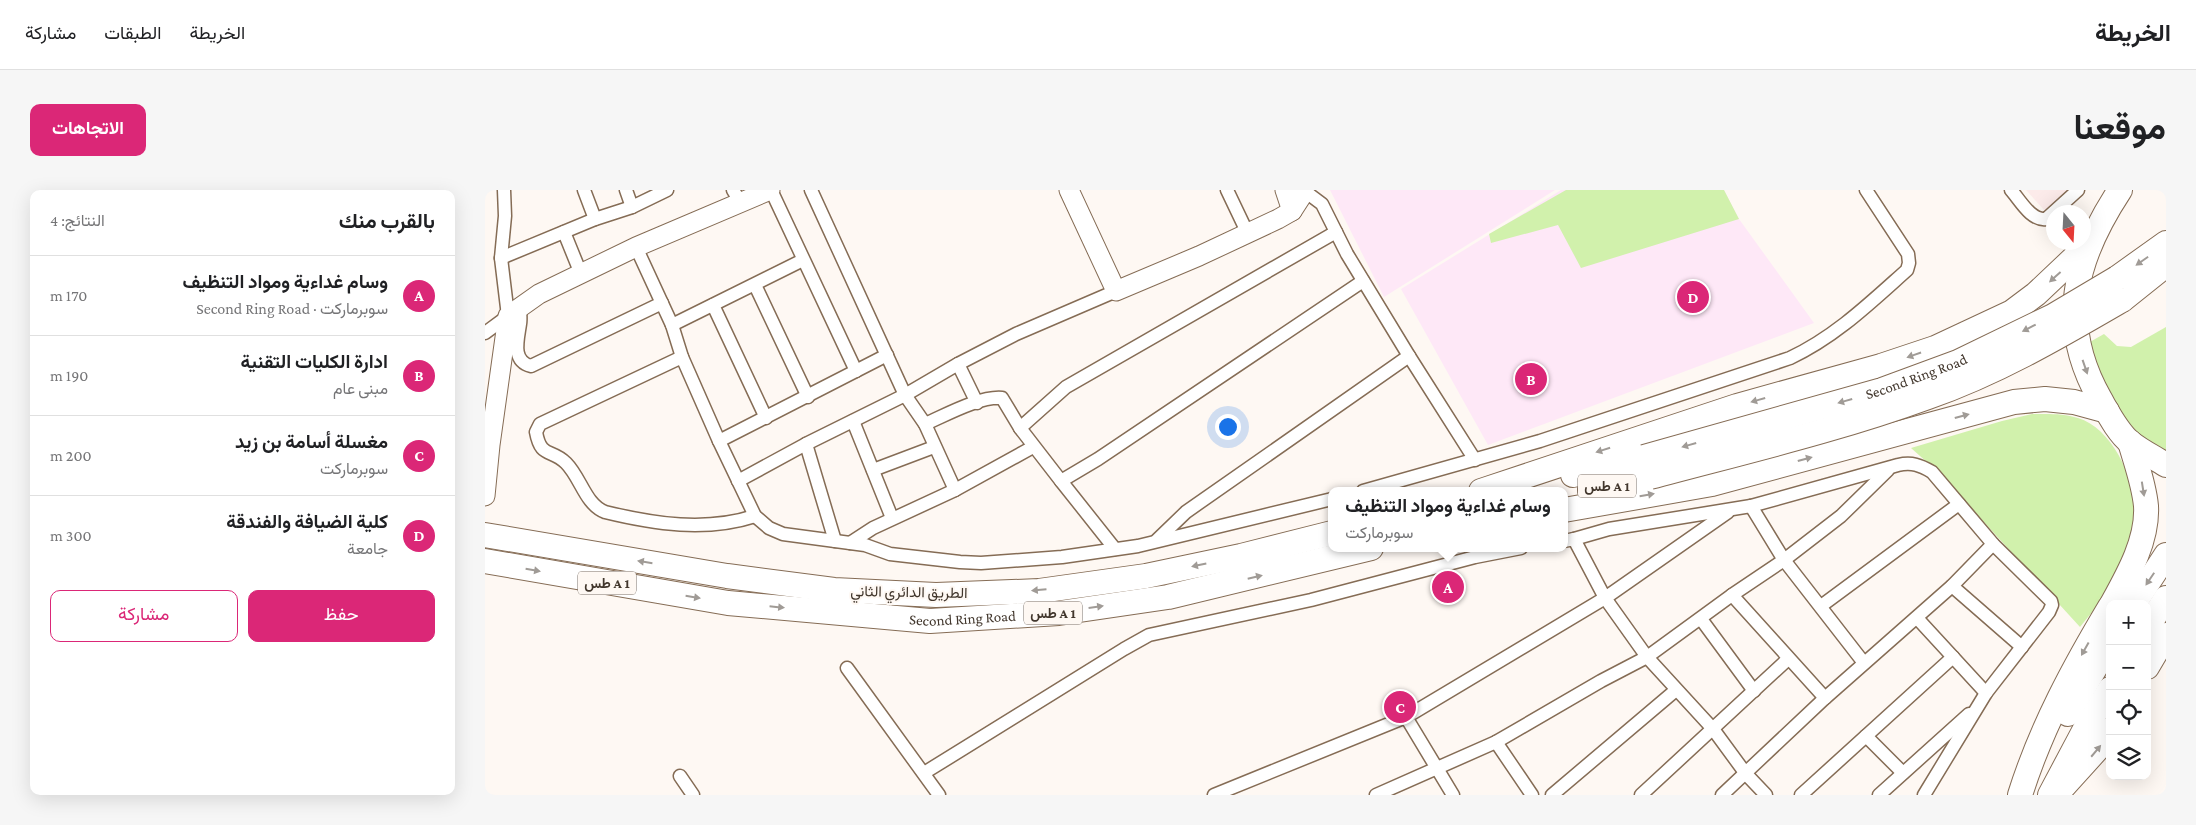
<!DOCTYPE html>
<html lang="ar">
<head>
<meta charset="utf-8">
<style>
	body { margin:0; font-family:"Crimson Pro",Vazirmatn,serif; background:#f6f6f6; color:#202124; direction:rtl }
	.controls { position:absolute; right:15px; bottom:15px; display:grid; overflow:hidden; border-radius:10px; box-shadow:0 5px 20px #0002 }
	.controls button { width:45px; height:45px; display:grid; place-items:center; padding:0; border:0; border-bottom:1px solid #e0e0e0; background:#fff; color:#202124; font:25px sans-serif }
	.compass { position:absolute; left:1561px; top:15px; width:45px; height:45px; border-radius:50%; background:#fff; box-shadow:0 5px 20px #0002; rotate:162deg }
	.you { position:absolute; left:742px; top:236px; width:18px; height:18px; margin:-12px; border:4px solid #fff; border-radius:50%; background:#1a73e8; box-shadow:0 0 0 8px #1a73e833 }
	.badge { display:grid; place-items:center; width:32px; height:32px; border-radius:50%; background:#db2777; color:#fff; font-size:16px; font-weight:700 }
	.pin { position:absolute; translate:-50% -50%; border:2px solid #fff; box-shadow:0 1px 5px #0006 }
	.popup { position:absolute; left:843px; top:297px; width:240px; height:65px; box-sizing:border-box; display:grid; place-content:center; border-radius:10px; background:#fff; filter:drop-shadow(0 1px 4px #0005); font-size:16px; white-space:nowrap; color:#757577 }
	.popup b { font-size:19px; color:#202124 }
	.popup::after { content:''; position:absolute; left:50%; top:100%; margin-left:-10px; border:10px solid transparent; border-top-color:#fff }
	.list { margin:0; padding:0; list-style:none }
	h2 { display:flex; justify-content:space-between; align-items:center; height:65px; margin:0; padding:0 20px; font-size:21px }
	h2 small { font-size:16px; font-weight:400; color:#757577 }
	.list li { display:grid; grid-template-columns:32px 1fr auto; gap:15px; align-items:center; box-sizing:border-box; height:80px; padding:0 20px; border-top:1px solid #e0e0e0 }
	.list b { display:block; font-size:19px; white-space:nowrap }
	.list p { margin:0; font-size:16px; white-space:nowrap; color:#757577 }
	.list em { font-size:16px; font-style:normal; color:#757577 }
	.actions { display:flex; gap:10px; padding:15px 20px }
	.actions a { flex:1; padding:11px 0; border:1px solid #db2777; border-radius:10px; text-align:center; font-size:18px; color:#db2777 }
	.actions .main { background:#db2777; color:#fff }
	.icon { flex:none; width:28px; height:28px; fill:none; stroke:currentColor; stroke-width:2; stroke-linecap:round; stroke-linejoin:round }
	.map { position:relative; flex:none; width:1681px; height:605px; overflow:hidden; direction:ltr; border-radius:10px }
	header { display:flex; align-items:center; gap:30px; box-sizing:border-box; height:70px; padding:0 25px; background:#fff; border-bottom:1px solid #e0e0e0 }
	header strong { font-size:24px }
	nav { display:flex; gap:28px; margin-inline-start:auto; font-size:18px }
	.intro { display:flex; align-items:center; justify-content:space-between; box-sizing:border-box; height:120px; padding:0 30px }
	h1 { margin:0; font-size:35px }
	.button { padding:12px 22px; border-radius:10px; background:#db2777; color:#fff; font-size:18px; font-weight:700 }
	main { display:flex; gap:30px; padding:0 30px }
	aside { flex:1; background:#fff; border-radius:10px; box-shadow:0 5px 20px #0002 }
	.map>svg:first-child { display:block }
	.education { fill:#fee8f7 }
	.medical { fill:#fcebea }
	.green { fill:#d1f1ac }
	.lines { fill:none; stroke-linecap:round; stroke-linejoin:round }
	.street-casing { stroke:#856c55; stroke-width:15 }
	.secondary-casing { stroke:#856c55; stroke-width:21 }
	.highway-casing { stroke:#856c55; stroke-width:26 }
	.street { stroke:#fff; stroke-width:12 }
	.secondary { stroke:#fff; stroke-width:19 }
	.highway { stroke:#fff; stroke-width:24 }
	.highway-bridge-casing { stroke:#856c55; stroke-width:26; stroke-linecap:butt }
	.highway-bridge { stroke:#fff; stroke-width:24 }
	.oneway { fill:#a09b96 }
	.labels { text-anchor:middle; stroke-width:4; stroke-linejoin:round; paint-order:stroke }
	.shield { fill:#fef8f3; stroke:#7a7168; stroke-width:1 }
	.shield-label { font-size:14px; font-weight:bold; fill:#42372d }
	.street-label { font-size:15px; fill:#42372d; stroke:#fef8f3 }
</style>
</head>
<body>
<header>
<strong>الخريطة</strong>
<nav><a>الخريطة</a><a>الطبقات</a><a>مشاركة</a></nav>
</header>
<div class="intro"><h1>موقعنا</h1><a class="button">الاتجاهات</a></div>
<main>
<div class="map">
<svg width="1681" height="605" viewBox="0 0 1681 605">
	<rect width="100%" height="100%" fill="#fef8f3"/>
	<g class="education">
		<polygon points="845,0 1070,0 899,107"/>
		<polygon points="1076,0 1239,0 1254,29 1329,133 1003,255 916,99"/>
	</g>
	<polygon class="medical" points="1541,0 1585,0 1560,21"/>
	<g class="green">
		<polygon points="1081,0 1239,0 1254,29 1096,78 1073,35 1006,53 1004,44"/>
		<polygon points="1681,137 1681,268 1633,230 1603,153 1619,144 1632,156 1646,157"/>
		<path d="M1547,224C1562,224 1578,223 1593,228C1629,239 1651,292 1651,327C1651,339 1645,356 1641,367C1632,394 1612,416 1595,437L1453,282L1426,258L1517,231Z"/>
	</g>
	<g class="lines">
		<g class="street-casing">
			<g id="street">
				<polyline points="99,0 110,29"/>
				<polyline points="141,0 147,17"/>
				<polyline points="248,0 256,13"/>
				<polyline points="286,0 371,181"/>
				<polyline points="326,0 420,205 440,234 470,300"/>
				<polyline points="742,0 763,44"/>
				<path d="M1526,0C1535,10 1546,31 1561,29L1593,0"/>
				<polyline points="811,3 825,5 837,14 862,64 924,166 990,270"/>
				<polyline points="79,42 96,84"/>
				<polyline points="151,57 187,135 197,167 234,251 270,326 284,338 298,344 380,355 405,364 475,372 496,373 577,367 653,356 847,309"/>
				<polyline points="16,68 110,29 147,17 182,0"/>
				<polyline points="270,95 323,207"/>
				<polyline points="228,115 281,228"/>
				<path d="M35,118C35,123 36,129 35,134C33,149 26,171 46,176L177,113"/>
				<polyline points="187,135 318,70"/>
				<polyline points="0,143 23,126 16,68 20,26 19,0"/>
				<path d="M197,167L55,234L51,242C56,269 66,258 81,273C96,288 100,314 120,322C169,334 221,342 270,326"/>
				<polyline points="473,174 492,213"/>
				<polyline points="368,231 407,328"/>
				<path d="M440,234C461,225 495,206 517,208L535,238L576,291"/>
				<polyline points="535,238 581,197 851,42"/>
				<polyline points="234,251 402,165"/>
				<polyline points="321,254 350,351"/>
				<polyline points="388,280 449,257"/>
				<polyline points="253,291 321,254 420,205 473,174 531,144 631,101"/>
				<path d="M878,301L1055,251L1305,168C1350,147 1385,113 1422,80L1424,73L1423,64L1381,0"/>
				<polyline points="1266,316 1299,370 1379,473"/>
				<path d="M1089,349L1124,339L1266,316L1413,275C1427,272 1435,275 1447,282L1508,354L1566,411L1567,415L1564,422L1501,503L1439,605"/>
				<polyline points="672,350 701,322 924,166"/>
				<polyline points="1079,351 1089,349 1120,408 1162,467 1228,539 1261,584 1281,605"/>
				<polyline points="365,353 388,338 470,300 548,257"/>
				<polyline points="630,359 576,291 613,269 878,91"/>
				<polyline points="1467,396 1537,457"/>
				<polyline points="1247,405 1340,508"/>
				<polyline points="1336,416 1474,314"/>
				<polyline points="1432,428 1501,503"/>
				<polyline points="1216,429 1269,501"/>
				<polyline points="362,478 454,605"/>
				<polyline points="921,527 968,605"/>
				<polyline points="1381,546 1418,583"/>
				<polyline points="1011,552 1047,605"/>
				<polyline points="439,583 639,459 664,445 826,410 990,367 1036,358"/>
				<polyline points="195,586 208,605"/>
				<polyline points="729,605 921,527 1120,408 1243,322"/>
				<polyline points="891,605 1011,552 1116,491 1162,467 1247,405 1299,370 1356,326 1403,280"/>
				<polyline points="1067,605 1191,500"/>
				<polyline points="1156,605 1303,469"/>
				<polyline points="1237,605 1340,508 1467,396 1508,354"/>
				<polyline points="1316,605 1468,467"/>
				<polyline points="1394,605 1484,524"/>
			</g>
		</g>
		<g class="secondary-casing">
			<g id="secondary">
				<polyline points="584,0 631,101 714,66 793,29 807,21 818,4 819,0"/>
				<polyline points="800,0 807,21"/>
				<polyline points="0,306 5,255 23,126 54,104 151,57 285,0"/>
			</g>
		</g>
		<g class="highway-casing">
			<g id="highway">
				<path d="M1635,0C1589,70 1572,133 1615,209C1623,223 1633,243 1646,253C1656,261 1670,268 1681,275"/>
				<polyline points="1632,88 1681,53"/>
				<polyline points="1637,110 1681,75"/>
				<polyline points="1088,285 1159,267"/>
				<polyline points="1105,300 1165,287"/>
				<polyline points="996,301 1252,216 1396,176 1450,158 1527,122 1551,104 1605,53"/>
				<polyline points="1079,320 1227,294 1529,212 1560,209 1589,212 1622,221"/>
				<polyline points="0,345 242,386 349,400 451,405 554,401 661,386 756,366 847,343"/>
				<path id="s1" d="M0,371L243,413L445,431L574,423L683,407L886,358"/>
				<path d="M1627,414C1643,385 1663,350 1661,316C1659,294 1651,273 1645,252"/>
				<polyline points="1649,414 1681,365"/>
				<polyline points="1662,438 1681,408"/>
				<polyline points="1662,477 1681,445"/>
				<polyline points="1583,524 1625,453"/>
				<polyline points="1578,597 1616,555 1625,540"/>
				<path d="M1535,605C1556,538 1589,477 1625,417"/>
				<polyline points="1565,605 1599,541 1625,499"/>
			</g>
		</g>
		<use href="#street" class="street"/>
		<use href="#secondary" class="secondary"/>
		<use href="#highway" class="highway"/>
		<g class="highway-bridge-casing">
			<g id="highway-bridge">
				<path id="s2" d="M1159,267L1397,200L1473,172L1568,126L1632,88"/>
				<path d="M1165,287C1258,262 1353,240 1443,207C1512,183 1575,146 1637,110"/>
			</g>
		</g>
		<use href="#highway-bridge" class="highway-bridge"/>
	</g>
	<defs><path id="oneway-solid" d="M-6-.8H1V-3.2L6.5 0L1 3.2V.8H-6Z" transform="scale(1.25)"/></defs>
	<g class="oneway">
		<use href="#oneway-solid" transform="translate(1657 71) rotate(145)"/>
		<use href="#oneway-solid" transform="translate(1570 87) rotate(138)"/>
		<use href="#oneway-solid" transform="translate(1544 138) rotate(153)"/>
		<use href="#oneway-solid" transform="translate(1429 165) rotate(161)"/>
		<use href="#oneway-solid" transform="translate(1600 177) rotate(71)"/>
		<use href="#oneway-solid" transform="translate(1273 210) rotate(164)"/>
		<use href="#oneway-solid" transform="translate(1360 211) rotate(164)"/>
		<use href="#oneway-solid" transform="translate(1477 226) rotate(-15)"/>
		<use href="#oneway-solid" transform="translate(1204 255) rotate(164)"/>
		<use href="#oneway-solid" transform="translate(1118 260) rotate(162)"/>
		<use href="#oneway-solid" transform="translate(1320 269) rotate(-15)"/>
		<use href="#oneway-solid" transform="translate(1658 299) rotate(81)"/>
		<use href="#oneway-solid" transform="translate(1162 305) rotate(-10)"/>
		<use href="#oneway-solid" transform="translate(160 372) rotate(-171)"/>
		<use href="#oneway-solid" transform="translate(714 375) rotate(168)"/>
		<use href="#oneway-solid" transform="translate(48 380) rotate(10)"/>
		<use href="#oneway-solid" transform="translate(770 387) rotate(-13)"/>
		<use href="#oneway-solid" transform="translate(1665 389) rotate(124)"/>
		<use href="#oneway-solid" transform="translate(554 400) rotate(175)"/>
		<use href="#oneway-solid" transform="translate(208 407) rotate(9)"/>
		<use href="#oneway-solid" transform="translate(292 417) rotate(6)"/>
		<use href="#oneway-solid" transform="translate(611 417) rotate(-8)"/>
		<use href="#oneway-solid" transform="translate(1600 459) rotate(119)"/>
		<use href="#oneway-solid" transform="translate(1611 561) rotate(-50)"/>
	</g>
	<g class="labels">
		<g class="shield">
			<rect x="1093" y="284.5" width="58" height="23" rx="4"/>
			<rect x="93" y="381.5" width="58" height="23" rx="4"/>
			<rect x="539" y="411.5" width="58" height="23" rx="4"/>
		</g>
		<g class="shield-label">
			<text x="1122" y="301">طس A 1</text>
			<text x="122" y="398">طس A 1</text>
			<text x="568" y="428">طس A 1</text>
		</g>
		<g class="street-label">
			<text dy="5" stroke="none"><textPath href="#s2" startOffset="284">Second Ring Road</textPath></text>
			<text transform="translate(424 402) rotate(1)" y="5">الطريق الدائري الثاني</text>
			<text dy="5" stroke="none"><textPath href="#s1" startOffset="482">Second Ring Road</textPath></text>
		</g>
	</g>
</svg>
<div class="controls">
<button>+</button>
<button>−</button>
<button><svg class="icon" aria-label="locate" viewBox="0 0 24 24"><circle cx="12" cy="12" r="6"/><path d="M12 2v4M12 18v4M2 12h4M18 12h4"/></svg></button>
<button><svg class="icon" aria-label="layers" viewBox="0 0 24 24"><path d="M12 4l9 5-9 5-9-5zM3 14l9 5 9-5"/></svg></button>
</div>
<svg class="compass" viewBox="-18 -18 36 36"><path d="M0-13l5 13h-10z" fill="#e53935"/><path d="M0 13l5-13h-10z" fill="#757577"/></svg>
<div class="you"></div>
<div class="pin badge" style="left:963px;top:397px">A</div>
<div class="popup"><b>وسام غداءية ومواد التنظيف</b>سوبرماركت</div>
<div class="pin badge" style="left:1046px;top:189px">B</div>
<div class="pin badge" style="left:915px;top:517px">C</div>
<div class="pin badge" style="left:1208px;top:107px">D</div>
</div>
<aside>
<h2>بالقرب منك<small>النتائج: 4</small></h2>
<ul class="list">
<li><span class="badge">A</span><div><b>وسام غداءية ومواد التنظيف</b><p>سوبرماركت · Second Ring Road</p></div><em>170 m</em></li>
<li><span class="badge">B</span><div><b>ادارة الكليات التقنية</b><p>مبنى عام</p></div><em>190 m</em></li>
<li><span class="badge">C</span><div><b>مغسلة أسامة بن زيد</b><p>سوبرماركت</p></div><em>200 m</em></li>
<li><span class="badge">D</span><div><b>كلية الضيافة والفندقة</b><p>جامعة</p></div><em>300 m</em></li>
</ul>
<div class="actions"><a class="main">حفظ</a><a>مشاركة</a></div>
</aside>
</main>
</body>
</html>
